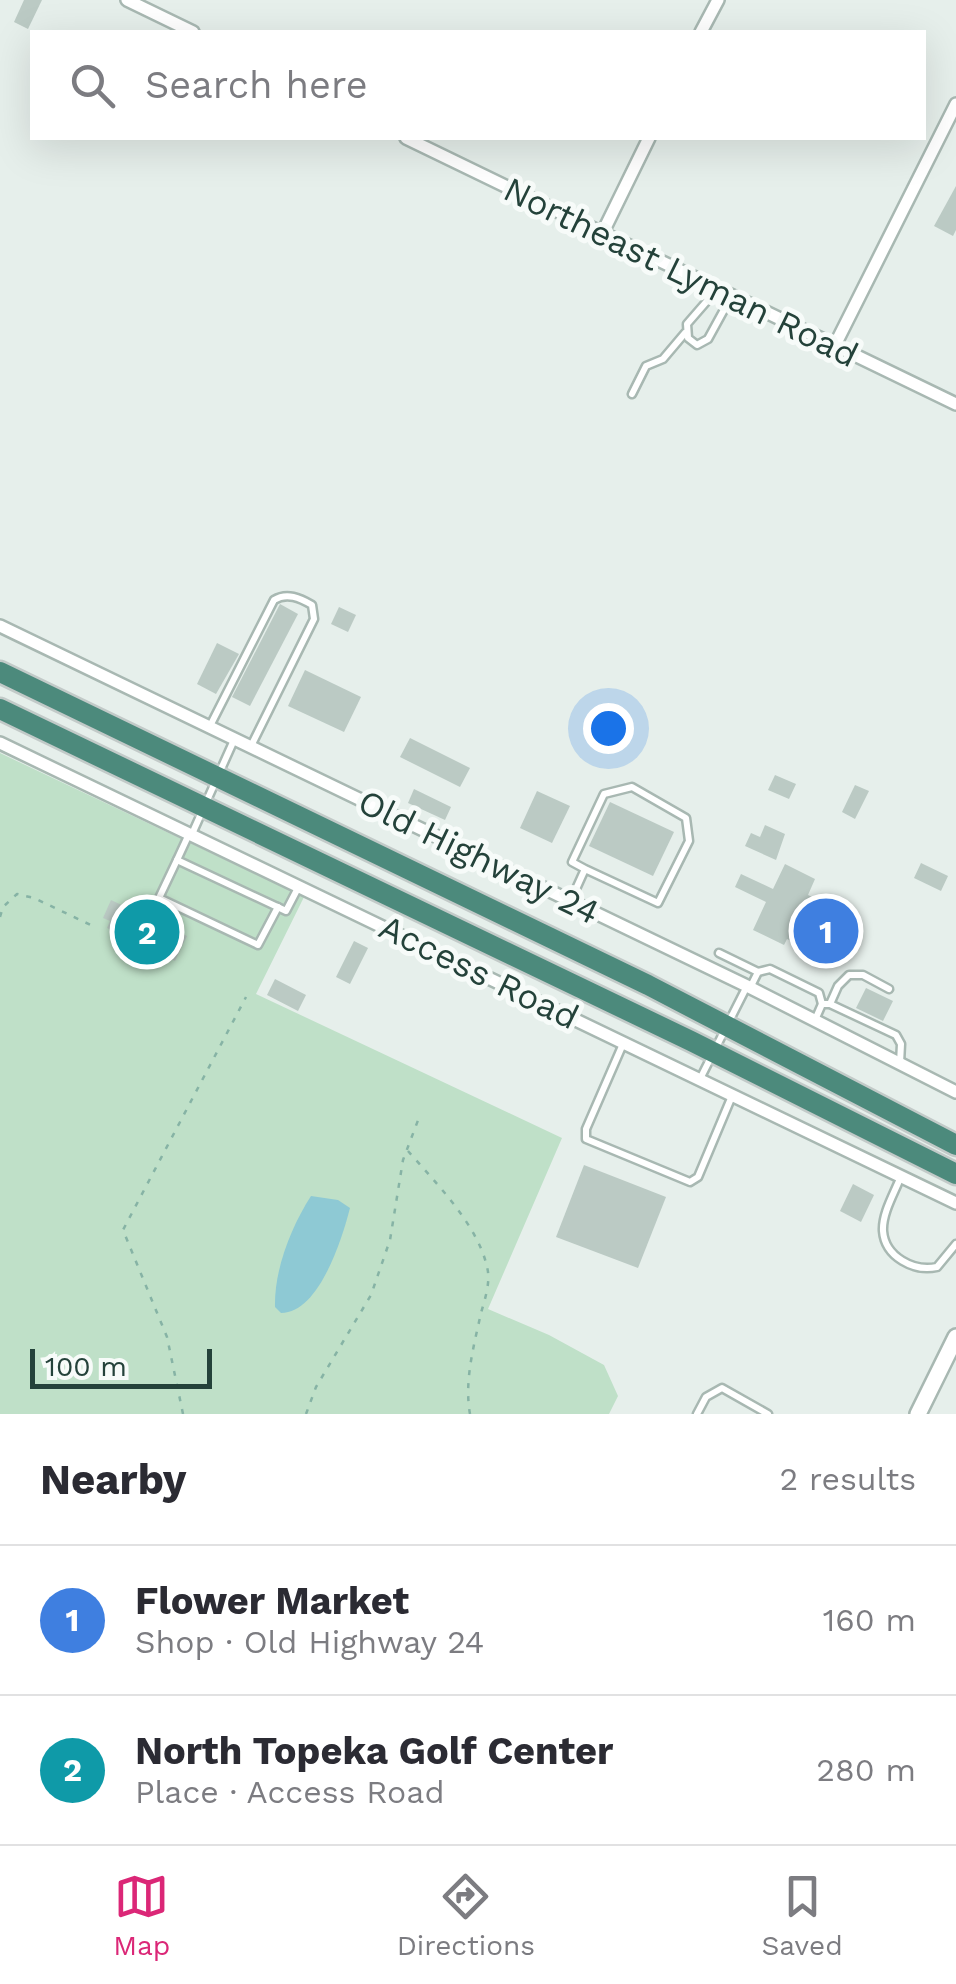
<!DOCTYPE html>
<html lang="en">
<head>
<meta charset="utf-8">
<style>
	body { margin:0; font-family:"Work Sans",sans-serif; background:#f7f7f7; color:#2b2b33 }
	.scale { position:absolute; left:30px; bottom:25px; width:182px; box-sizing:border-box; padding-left:10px; border:5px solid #24423a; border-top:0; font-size:28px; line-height:35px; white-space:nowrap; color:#24423a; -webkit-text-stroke:8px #f7fbf9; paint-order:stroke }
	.you { position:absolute; left:608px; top:728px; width:35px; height:35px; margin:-25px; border:8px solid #fff; border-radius:50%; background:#1a73e8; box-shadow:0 0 0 15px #1a73e833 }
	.badge { display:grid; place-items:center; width:65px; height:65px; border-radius:50%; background:#db2777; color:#fff; font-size:32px; font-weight:700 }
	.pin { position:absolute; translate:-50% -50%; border:5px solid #fff; box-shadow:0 2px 10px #0006 }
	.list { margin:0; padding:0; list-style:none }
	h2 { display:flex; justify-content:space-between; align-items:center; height:130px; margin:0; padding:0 40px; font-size:42px }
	h2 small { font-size:32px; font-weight:400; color:#7c7c81 }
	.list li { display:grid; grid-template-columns:65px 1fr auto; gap:30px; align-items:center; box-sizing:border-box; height:150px; padding:0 40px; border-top:2px solid #e1e1e2 }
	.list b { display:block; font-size:38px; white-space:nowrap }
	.list p { margin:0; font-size:32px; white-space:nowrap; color:#7c7c81 }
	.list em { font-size:32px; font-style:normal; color:#7c7c81 }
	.icon { flex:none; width:55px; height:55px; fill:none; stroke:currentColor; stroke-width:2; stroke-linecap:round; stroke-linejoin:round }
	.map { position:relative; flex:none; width:956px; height:1414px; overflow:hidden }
	.search { position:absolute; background:#fff; box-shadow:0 10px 40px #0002; left:30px; right:30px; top:30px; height:110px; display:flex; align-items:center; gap:25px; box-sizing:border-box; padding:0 35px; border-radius:0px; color:#7c7c81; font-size:38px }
	.sheet { height:430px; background:#fff }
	nav { display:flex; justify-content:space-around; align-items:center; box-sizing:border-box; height:140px; border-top:2px solid #e1e1e2; background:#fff; font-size:28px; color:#7c7c81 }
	nav a { display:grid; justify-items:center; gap:5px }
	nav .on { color:#db2777 }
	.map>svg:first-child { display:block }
	.green { fill:#bfe0c8 }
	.water { fill:#8ec9d4 }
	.building { fill:#bbcac4 }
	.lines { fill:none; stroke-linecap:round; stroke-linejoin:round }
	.service-casing { stroke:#a8b8b2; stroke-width:11 }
	.minor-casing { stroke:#a8b8b2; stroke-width:16 }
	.tertiary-casing { stroke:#a8b8b2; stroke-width:20 }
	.trunk-casing { stroke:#c2cac8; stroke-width:25 }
	.path { stroke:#86b3a5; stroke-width:2.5; stroke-dasharray:5 8; stroke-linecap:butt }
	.service { stroke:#fff; stroke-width:6 }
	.minor { stroke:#fff; stroke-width:11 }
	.tertiary { stroke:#fff; stroke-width:15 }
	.trunk { stroke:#4c8a7c; stroke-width:20 }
	.labels { text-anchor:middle; stroke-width:10; stroke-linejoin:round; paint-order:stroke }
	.street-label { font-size:35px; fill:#24423a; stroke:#f7fbf9 }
</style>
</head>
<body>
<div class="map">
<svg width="956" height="1414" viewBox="0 0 956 1414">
	<rect width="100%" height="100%" fill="#e6efeb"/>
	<polygon class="green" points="0,753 304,897 256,994 562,1138 488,1309 549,1335 604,1365 618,1396 609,1414 0,1414"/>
	<path class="water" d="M311,1196L338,1200L350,1208C342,1239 319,1313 281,1313L275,1307C274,1270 291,1227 311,1196Z"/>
	<g class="building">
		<polygon points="24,0 42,0 28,29 14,22"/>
		<polygon points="956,186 956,230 953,236 934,226"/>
		<polygon points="280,604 298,614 250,706 232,697"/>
		<polygon points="339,607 356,615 348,632 331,624"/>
		<polygon points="217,643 239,654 216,694 197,684"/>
		<polygon points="305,670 361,697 344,732 288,706"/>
		<polygon points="410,738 470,768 460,787 400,757"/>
		<polygon points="775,775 796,784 789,799 768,790"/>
		<polygon points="855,785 869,791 855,819 842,812"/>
		<polygon points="414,789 451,807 445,820 408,803"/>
		<polygon points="537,791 570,806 552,843 520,828"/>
		<polygon points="610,802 674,832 653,876 589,846"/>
		<polygon points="765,825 785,834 776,860 745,846 751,833 760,837"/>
		<polygon points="921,863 948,876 941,891 914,878"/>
		<polygon points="785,864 815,879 808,895 850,915 829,959 787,939 784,945 753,930 766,902 735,887 741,874 773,889"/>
		<polygon points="111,900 187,936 175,961 107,928 110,921 103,918"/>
		<polygon points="354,941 368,948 350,984 336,977"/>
		<polygon points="275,979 306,995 298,1011 267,995"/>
		<polygon points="866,988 893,1001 883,1021 856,1008"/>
		<polygon points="584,1165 666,1197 638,1268 556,1237"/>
		<polygon points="853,1184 874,1195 861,1222 840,1211"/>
	</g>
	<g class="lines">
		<g class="service-casing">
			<g id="service">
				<polyline points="712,288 707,301 687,324 688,338 697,345 708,339 731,297"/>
				<polyline points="632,394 646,366 663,359 685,333"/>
				<path d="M210,726L274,600C287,592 300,598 312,605L314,619L251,746"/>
				<polyline points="189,834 177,860 286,911 299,886"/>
				<polyline points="192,834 234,740"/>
				<polyline points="177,860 159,898 258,945 278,907"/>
				<polyline points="571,900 585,869 658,903 689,841 686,818 632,787 604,794 572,862 585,869"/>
				<polyline points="719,953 758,972"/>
				<polyline points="750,988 758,972 770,969 819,993 822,1004"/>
				<polyline points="830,1004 838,986 849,975 863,975 889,989"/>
				<polyline points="815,1020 822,1004 830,1004 896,1035 901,1044 900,1063"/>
				<polyline points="623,1044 586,1129 586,1139 690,1182 698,1177 732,1096"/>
				<polyline points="700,1079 747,986"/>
				<path d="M901,1176C895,1192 882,1213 883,1231C885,1257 914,1272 937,1267L956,1244"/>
				<polyline points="697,1414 706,1397 722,1388 768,1414"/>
			</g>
		</g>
		<g class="minor-casing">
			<g id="minor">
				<polyline points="127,0 193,32"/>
				<polyline points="701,32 718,0"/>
				<polyline points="406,138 956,404"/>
				<polyline points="602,234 649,138"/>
				<polyline points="834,347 956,104"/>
				<polyline points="0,626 747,986 956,1092"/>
				<polyline points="0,743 956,1203"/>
			</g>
		</g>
		<g class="tertiary-casing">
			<polyline id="tertiary" points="918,1414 956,1337"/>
		</g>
		<g class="trunk-casing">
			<g id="trunk">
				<polyline points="0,672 648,985 956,1145"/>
				<polyline points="0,709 691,1041 956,1174"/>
			</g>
		</g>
		<g class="path">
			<polyline points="0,917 3,907 17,894 34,898 97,928"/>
			<path d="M408,1151C435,1182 478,1225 487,1267C491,1281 485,1299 481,1313C474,1345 464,1381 470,1414"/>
			<polyline points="183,1414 167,1337 123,1230 246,997"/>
			<polyline points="306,1414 316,1387 371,1295 390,1240 403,1160 420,1115"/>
		</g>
		<use href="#service" class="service"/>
		<use href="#minor" class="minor"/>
		<use href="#tertiary" class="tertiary"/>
		<use href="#trunk" class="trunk"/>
	</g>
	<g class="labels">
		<g class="street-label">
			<text transform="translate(681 272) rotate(26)" y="12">Northeast Lyman Road</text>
			<text transform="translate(479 857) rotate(26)" y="12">Old Highway 24</text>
			<text transform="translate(479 972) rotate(26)" y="12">Access Road</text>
		</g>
	</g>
</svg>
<div class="scale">100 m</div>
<div class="you"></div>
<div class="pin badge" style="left:826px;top:931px;background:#3f7fe0">1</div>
<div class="pin badge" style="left:147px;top:932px;background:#0f9aa8">2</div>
<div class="search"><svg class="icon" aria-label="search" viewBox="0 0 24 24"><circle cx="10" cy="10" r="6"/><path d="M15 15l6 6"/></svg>Search here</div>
</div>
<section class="sheet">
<h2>Nearby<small>2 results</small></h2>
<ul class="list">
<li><span class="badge" style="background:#3f7fe0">1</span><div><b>Flower Market</b><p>Shop · Old Highway 24</p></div><em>160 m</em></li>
<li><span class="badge" style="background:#0f9aa8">2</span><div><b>North Topeka Golf Center</b><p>Place · Access Road</p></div><em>280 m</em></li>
</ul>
</section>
<nav>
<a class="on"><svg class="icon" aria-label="map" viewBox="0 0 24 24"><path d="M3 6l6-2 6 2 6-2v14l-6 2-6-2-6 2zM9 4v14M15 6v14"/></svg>Map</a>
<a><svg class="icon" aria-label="directions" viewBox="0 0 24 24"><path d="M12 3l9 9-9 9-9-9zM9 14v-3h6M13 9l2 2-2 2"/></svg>Directions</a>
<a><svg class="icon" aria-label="saved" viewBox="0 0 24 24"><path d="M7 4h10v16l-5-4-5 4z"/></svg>Saved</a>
</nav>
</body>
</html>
